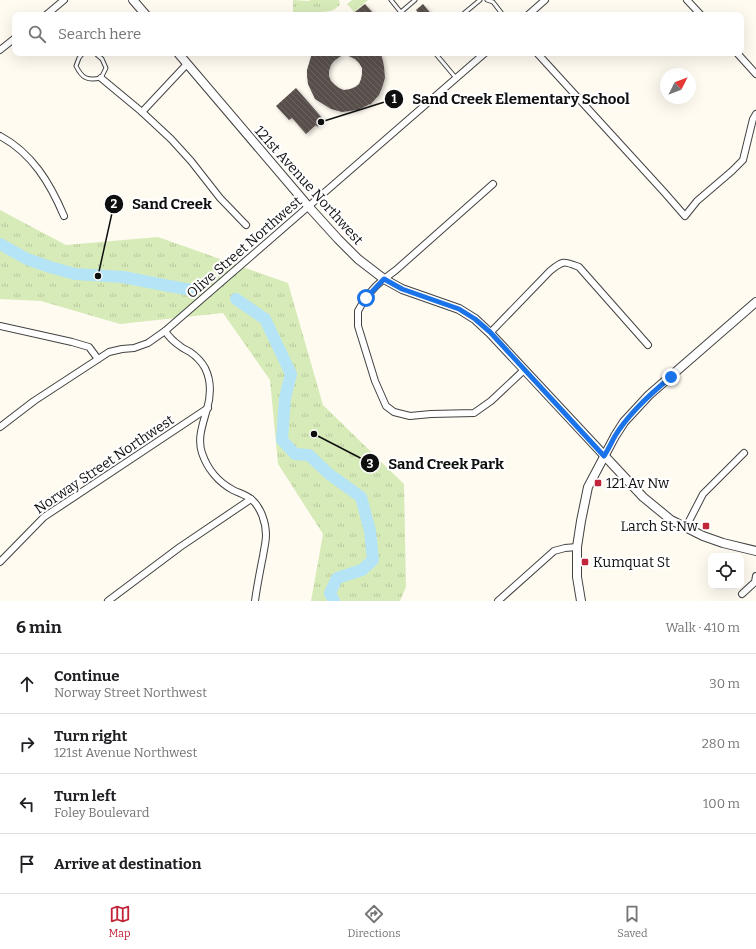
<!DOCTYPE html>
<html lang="en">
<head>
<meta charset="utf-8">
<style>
	body { margin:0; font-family:Bitter,serif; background:#f6f6f6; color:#202124 }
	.controls { position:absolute; right:12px; bottom:12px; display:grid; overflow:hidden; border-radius:8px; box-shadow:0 4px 16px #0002 }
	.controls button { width:36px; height:36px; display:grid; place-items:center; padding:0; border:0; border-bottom:1px solid #e0e0e0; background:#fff; color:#202124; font:20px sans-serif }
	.compass { position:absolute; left:660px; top:68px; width:36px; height:36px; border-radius:50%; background:#fff; box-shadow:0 4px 16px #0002; rotate:48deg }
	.stop { position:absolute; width:12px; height:12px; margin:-9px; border:3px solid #1a73e8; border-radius:50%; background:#fff }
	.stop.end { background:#1a73e8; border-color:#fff; box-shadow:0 1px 4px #0008 }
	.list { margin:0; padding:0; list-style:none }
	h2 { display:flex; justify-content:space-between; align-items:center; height:52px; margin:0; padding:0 16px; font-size:17px }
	h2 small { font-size:13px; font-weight:400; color:#757577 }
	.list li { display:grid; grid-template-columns:26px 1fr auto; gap:12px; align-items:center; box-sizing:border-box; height:60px; padding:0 16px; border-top:1px solid #e0e0e0 }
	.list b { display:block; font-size:15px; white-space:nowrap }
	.list p { margin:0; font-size:13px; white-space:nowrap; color:#757577 }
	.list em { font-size:13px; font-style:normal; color:#757577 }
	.icon { flex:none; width:22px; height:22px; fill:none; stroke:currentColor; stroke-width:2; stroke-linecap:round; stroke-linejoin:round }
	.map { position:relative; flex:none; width:756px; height:601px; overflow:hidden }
	.search { position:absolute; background:#fff; box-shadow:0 4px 16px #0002; left:12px; right:12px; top:12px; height:44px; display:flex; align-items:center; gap:10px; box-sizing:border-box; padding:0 14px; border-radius:8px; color:#757577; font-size:15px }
	.sheet { height:292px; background:#fff }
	nav { display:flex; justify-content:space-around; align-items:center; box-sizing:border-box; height:56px; border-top:1px solid #e0e0e0; background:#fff; font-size:11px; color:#757577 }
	nav a { display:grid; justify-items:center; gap:2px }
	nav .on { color:#c2243a }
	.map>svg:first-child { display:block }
	.park { fill:url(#park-tufts) }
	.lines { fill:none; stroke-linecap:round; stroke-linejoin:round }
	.river { stroke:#b5e4f7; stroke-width:12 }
	.building { fill:url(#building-back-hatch); fill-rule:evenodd; filter:url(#shadow) }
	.service-casing { stroke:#424242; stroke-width:5 }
	.minor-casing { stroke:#424242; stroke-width:8 }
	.tertiary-casing { stroke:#424242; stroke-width:10 }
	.service { stroke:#fff; stroke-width:3 }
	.minor { stroke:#fff; stroke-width:6 }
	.tertiary { stroke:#fff; stroke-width:8 }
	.route { stroke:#1a73e8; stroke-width:5 }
	.poi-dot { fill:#c2243a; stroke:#fff; stroke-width:1.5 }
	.labels { text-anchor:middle; stroke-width:4; stroke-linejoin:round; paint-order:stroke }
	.street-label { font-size:14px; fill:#0f0f0f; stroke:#fff }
	.poi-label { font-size:14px; fill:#0f0f0f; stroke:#fff; text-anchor:start }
	.leader { fill:none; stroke:#0f0f0f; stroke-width:1.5 }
	.callout-dot { fill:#0f0f0f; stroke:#fff; stroke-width:1.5 }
	.mark-label { font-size:12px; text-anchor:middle; font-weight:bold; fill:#fff }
	.callout-label { font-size:15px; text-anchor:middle; font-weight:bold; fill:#0f0f0f; stroke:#fff; stroke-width:4; stroke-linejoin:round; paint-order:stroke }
</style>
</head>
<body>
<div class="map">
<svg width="756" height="601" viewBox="0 0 756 601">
	<defs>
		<pattern id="park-tufts" width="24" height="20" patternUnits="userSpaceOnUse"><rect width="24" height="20" fill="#d7ebb9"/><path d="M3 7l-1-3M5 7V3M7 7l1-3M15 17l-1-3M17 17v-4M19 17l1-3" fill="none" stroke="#b7c89e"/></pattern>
		<pattern id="building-back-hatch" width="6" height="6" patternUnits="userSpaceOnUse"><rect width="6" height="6" fill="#584f4b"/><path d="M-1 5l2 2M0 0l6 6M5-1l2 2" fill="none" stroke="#6b6461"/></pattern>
		<filter id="shadow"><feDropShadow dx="2" dy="2" stdDeviation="2" flood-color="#0004"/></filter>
	</defs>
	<rect width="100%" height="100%" fill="#fffbf1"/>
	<g class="park">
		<path d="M293,0L309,1L310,0H339L340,5C337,7 334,10 331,11C325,12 319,11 314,15H293Z"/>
		<polygon points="352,0 368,0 354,12 347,4"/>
		<polygon points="0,210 66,245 158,237 288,283 323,405 404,484 406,587 400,601 311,601 323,534 278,464 270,380 223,313 120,324 41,301 0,299"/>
	</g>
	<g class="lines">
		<g class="river">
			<polyline points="0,244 27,259 50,267 75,274 123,277 169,286 192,290"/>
			<polyline points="236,299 265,319 291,374 285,398 282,440 295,454 309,455 329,474 361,497 370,531 373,560 362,570 337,578 330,593 334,601"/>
		</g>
	</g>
	<g class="building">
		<polygon points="365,4 375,15 351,15"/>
		<polygon points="423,4 432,15 420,15 416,10"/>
		<path d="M312,53H381L384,66L385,78L382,88L379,95L370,105V104L358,110L342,112L331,109L315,99L308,84L307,76V70ZM344,54L355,59L359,63L362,68V74L361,79L359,84L355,87L350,89L344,90L339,88L335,85L331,81L329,76V71L331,65L334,61Z"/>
		<polygon points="296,88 324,120 317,127 316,125 306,134 292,118 289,120 276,106"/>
	</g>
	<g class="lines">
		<g class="service-casing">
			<g id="service">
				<polyline points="391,0 403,15"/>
				<polyline points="487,0 493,2 503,15"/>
				<polyline points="401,12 415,0"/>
				<polyline points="462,15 480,0"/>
				<path d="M83,53L79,58L76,66C82,78 87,81 101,78L106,68L102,59L95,53"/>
				<polyline points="435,53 456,78"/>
			</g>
		</g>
		<g class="minor-casing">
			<g id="minor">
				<polyline points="687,0 701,15"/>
				<polyline points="46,15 64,0"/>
				<polyline points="528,15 545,0"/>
				<polyline points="0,50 15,38"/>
				<polyline points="537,53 664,192 685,216 697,201 732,171 743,160 753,119 756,114"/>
				<polyline points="737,53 756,74"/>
				<polyline points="101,78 142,112 171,139 191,161 220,198 246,225"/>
				<polyline points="142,112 187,64"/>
				<path d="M0,136C32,153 50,183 64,216"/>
				<polyline points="493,184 396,270 384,279 376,286 366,297 358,311 358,326 375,381 386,406 394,412 410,416 431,414 474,413 491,401 524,370"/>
				<polyline points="0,326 72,342 89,347 98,359"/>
				<path d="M165,331C169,337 174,342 180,346C183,349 187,350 190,352C196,356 201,361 205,368C211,380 211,395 207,409C203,424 197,438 202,453C207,468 218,482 233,490C239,493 246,495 251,499C261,507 266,523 266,535C266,542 264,549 263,556C260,571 257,586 255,601"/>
				<path d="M490,333L550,271C563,260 564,261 579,267L648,345"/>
				<polyline points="0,427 34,401 109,352 122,349 134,348 148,343 165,331 485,53"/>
				<polyline points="686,527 703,494 744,453"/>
				<polyline points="0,562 44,517 208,408"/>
				<polyline points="742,594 755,582 756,576"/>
				<polyline points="108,601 180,547 251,499"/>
				<polyline points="498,601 554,551 565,548 577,547"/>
			</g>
		</g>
		<g class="tertiary-casing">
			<g id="tertiary">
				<polyline points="133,0 146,15"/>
				<polyline points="178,53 309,207 338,239 358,259 384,279 402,289 459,309 475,319 490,333 643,497 671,520 703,536 723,543 756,551"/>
				<polyline points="581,601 577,577 577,547 581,521 588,487 615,436 624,422 649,395 756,302"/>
			</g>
		</g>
		<use href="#service" class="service"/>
		<use href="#minor" class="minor"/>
		<use href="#tertiary" class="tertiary"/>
	</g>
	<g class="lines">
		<path class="route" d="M366,298L384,279L402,289L459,309L475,319L490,332L604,456C608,450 611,443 615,436C629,413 650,394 671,377"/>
	</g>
	<g class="poi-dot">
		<rect x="594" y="479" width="8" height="8" rx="2"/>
		<rect x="702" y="522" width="8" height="8" rx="2"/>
		<rect x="581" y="558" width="8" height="8" rx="2"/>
	</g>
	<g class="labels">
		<g class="street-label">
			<text transform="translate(309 185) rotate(48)" y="5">121st Avenue Northwest</text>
			<text transform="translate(244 247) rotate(-41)" y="5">Olive Street Northwest</text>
			<text transform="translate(104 464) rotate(-34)" y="5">Norway Street Northwest</text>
		</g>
		<g class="poi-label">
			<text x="606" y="488">121 Av Nw</text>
			<text x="698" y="531" text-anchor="end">Larch St Nw</text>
			<text x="593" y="567">Kumquat St</text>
		</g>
	</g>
	<path class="leader" d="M321 122L394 99M98 276L114 204M314 434L370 463"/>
	<g class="callout-dot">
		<circle cx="321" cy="122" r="4"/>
		<circle cx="98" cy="276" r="4"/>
		<circle cx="314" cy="434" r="4"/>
		<circle cx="394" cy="99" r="10"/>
		<circle cx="114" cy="204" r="10"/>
		<circle cx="370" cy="463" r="10"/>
	</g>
	<g class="mark-label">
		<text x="394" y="103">1</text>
		<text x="114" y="208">2</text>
		<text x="370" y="468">3</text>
	</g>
	<g class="callout-label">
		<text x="521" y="104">Sand Creek Elementary School</text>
		<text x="172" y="209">Sand Creek</text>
		<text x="446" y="469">Sand Creek Park</text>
	</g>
</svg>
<div class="controls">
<button><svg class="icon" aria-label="locate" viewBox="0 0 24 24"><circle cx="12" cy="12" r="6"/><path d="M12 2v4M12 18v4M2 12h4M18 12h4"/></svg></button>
</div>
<svg class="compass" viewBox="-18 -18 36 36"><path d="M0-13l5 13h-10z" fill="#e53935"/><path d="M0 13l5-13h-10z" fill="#757577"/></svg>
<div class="stop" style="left:366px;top:298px"></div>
<div class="stop end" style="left:671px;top:377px"></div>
<div class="search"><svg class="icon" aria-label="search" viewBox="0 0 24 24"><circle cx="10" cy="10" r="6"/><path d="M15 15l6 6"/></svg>Search here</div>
</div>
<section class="sheet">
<h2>6 min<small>Walk · 410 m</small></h2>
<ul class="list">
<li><svg class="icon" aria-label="ahead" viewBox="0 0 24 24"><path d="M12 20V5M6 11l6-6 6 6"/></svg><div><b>Continue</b><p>Norway Street Northwest</p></div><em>30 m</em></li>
<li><svg class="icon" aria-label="right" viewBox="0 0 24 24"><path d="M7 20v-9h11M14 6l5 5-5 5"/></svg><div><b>Turn right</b><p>121st Avenue Northwest</p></div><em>280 m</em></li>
<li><svg class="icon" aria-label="left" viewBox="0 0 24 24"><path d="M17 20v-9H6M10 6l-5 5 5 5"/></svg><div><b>Turn left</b><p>Foley Boulevard</p></div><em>100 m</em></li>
<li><svg class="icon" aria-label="arrive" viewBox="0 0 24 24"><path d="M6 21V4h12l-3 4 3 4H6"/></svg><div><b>Arrive at destination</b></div></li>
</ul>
</section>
<nav>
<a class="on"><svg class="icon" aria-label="map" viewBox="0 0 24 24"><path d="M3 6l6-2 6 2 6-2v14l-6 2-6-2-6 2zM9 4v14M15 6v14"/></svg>Map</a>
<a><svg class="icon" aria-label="directions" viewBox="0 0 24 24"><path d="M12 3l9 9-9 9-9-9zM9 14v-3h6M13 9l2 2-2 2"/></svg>Directions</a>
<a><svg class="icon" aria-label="saved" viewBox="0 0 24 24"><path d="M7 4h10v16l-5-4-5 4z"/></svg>Saved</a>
</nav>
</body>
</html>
